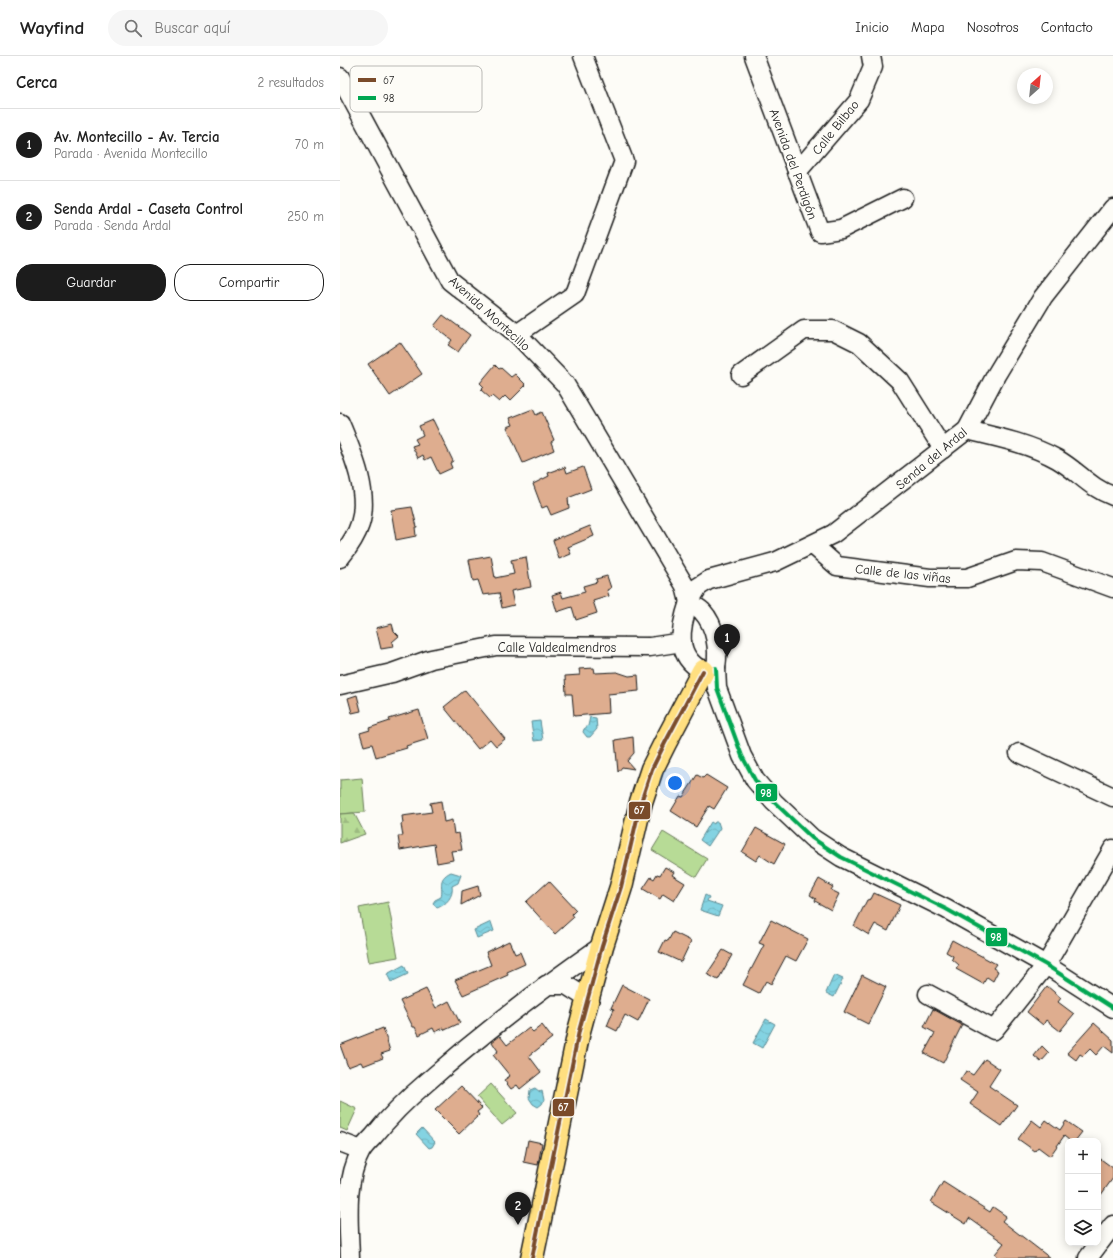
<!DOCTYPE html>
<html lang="es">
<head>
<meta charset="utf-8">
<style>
	body { margin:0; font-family:"Comic Neue",sans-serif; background:#f6f6f6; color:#222 }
	.controls { position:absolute; right:12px; bottom:12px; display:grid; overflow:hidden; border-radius:8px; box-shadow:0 2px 10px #0003 }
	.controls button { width:36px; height:36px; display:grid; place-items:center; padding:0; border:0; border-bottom:1px solid #e0e0e0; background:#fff; color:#222; font:20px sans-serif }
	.compass { position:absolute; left:677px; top:12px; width:36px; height:36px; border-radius:50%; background:#fff; box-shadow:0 2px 10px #0003; rotate:27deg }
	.you { position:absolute; left:335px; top:727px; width:14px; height:14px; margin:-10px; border:3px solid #fff; border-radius:50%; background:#1a73e8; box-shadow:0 0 0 6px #1a73e833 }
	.badge { display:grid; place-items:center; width:26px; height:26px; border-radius:50%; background:#1c1c1c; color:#fff; font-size:13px; font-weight:700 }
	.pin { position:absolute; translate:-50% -33px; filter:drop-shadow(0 1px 2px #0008) }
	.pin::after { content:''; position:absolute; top:21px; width:14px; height:12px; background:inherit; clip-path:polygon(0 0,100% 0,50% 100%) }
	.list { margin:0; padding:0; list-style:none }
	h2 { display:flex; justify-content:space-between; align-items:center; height:52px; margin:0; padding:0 16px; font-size:17px }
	h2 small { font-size:13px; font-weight:400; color:#767676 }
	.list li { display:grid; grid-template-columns:26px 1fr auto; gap:12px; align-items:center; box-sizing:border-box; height:72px; padding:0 16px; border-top:1px solid #e0e0e0 }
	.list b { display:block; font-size:15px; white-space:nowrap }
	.list p { margin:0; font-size:13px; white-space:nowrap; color:#767676 }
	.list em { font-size:13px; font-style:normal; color:#767676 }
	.actions { display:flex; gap:8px; padding:12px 16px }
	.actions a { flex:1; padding:9px 0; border:1px solid #1c1c1c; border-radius:16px; text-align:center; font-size:14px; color:#1c1c1c }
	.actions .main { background:#1c1c1c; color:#fff }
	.icon { flex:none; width:22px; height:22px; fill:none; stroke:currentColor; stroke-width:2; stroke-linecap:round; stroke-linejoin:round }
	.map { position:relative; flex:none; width:773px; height:1202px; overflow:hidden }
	header { display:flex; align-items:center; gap:24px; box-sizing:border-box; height:56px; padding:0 20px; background:#fff; border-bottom:1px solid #e0e0e0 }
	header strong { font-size:19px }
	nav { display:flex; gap:22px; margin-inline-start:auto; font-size:14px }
	.search { width:280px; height:36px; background:#f6f6f6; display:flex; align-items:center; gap:10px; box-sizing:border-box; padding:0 14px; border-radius:22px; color:#767676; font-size:15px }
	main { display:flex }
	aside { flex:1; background:#fff }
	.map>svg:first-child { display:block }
	.green { fill:#b7db96; stroke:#6a7c59 }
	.forest { fill:url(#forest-firs); stroke:#6a7c59 }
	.water { fill:url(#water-waves); stroke:#5a8a93 }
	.building { fill:#dead8f; stroke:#1c1c1c }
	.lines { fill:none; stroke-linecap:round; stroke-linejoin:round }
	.minor-casing { stroke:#1c1c1c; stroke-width:21 }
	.major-casing { stroke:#1c1c1c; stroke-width:25 }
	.minor { stroke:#fdfcf7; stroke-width:18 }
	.major { stroke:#ffdf80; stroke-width:22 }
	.bus-1-casing { stroke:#fdfcf7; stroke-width:7 }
	.bus-2-casing { stroke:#fdfcf7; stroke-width:7 }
	.bus-1 { stroke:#7a4b2a; stroke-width:4 }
	.bus-2 { stroke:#00a651; stroke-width:4 }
	.labels { text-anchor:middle; stroke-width:4; stroke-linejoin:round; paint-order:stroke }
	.street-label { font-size:13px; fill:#1c1c1c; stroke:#fdfcf7 }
	.key { fill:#fdfcf7; stroke:#bab9b5; stroke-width:1 }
	.key-label { font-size:11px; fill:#1c1c1c }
	.line-badge { stroke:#fdfcf7; stroke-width:1.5 }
	.badge-label { font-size:11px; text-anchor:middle; font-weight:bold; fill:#fff }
</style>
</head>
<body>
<header>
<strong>Wayfind</strong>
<div class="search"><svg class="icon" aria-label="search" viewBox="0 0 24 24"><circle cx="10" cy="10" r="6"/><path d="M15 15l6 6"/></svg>Buscar aquí</div>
<nav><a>Inicio</a><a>Mapa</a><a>Nosotros</a><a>Contacto</a></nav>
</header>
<main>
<aside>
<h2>Cerca<small>2 resultados</small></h2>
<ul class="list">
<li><span class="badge">1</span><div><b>Av. Montecillo - Av. Tercia</b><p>Parada · Avenida Montecillo</p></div><em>70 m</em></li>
<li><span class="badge">2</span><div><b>Senda Ardal - Caseta Control</b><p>Parada · Senda Ardal</p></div><em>250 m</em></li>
</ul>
<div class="actions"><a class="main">Guardar</a><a>Compartir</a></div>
</aside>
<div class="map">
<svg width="773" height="1202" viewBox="0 0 773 1202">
	<defs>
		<pattern id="forest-firs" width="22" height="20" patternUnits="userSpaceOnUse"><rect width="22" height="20" fill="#b7db96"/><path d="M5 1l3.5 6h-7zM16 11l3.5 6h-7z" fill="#9dbb81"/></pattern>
		<pattern id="water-waves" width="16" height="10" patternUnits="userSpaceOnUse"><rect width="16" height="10" fill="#84d3e2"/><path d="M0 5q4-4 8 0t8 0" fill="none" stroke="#71b5c1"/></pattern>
	</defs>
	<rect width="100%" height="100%" fill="#fdfcf7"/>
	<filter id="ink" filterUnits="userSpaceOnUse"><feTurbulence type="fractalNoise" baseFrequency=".025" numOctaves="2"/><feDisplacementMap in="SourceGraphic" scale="8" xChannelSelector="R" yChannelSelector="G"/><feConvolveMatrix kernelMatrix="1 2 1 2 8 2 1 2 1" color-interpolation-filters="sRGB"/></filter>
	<g filter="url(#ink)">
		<g class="green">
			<polygon points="22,722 25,756 0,758 0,724"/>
			<polygon points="323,776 367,803 356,821 312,794"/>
			<polygon points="48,846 58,901 29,906 19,852"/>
			<polygon points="151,1028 177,1057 162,1069 137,1041"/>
			<polygon points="0,1045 17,1053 7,1075 0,1072"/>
		</g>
		<polygon class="forest" points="14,757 25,778 0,787 0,758"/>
		<g class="water">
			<polygon points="250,661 256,662 257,673 250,681 247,681 243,676 244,673 248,670"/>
			<polygon points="200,665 203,684 194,685 191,666"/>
			<polygon points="371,766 374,768 375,766 378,766 380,772 368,790 360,784"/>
			<path d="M111,816L121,819L118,827L112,830C114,840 106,849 97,852L93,847L95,844L101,841C104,832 96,823 111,816Z"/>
			<polygon points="365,839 369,841 367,845 382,850 378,860 360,854"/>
			<polygon points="151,866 154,875 137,882 134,874"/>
			<polygon points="64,909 68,918 51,926 47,918"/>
			<polygon points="494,919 503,923 494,941 486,937"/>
			<polygon points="426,963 435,968 422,992 413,987"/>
			<polygon points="195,1032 200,1036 202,1035 204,1044 202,1048 198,1051 193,1048 189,1042 190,1034"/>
			<polygon points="82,1072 95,1086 92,1091 89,1092 76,1078"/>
		</g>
		<g class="building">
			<polygon points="103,259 130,279 118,296 108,289 112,284 94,270"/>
			<polygon points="60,286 82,318 50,340 28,308"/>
			<polygon points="155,309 159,313 161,312 171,321 175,318 186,329 170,345 165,340 159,346 152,340 150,342 141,334 144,331 140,327"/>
			<polygon points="193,353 196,359 202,356 214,384 211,386 214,394 183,407 167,371 173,369 170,362"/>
			<polygon points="93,364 113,405 110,407 112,412 99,418 91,401 85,404 83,399 78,402 72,390 78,388 75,383 83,379 79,370"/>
			<polygon points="225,411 227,417 243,411 251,433 228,442 229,452 211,459 207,450 202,452 193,428 209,420 208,417"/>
			<polygon points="72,451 77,471 75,471 76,480 56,484 51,454"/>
			<polygon points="250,470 254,480 228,491 231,498 219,503 213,484 222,480 223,481"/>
			<polygon points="151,500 155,522 174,518 171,504 186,501 191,531 171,535 174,549 162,552 159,537 143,539 138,524 133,525 129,504"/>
			<polygon points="267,520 271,532 267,534 269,540 253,545 257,557 236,564 232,551 217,556 212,539 221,536 223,542 245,536 243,530 257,526 256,523"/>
			<polygon points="52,568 54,575 59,580 52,586 53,591 41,593 36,572"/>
			<polygon points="254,612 255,617 277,616 289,620 298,619 299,635 268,638 269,657 234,660 232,638 226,638 225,620 240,619 239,613"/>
			<polygon points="125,634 165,683 156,690 150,683 138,693 104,651"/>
			<polygon points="17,639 21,655 12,657 8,642"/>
			<polygon points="79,654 88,683 66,690 67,692 36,701 32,688 24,690 20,677 30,674 29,672 50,665 49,663"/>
			<polygon points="293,681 294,697 287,705 294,713 282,711 278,716 275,684"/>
			<polygon points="357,719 363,722 366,719 387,732 374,753 369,750 356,771 331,755 340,740 343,741"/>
			<polygon points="101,745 104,766 112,764 114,778 119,777 122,794 111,795 113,804 97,807 94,788 60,794 58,780 63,780 61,768 63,767 62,760 92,756 90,747"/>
			<polygon points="416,772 445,788 434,808 420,799 416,805 402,796"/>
			<polygon points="325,811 334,816 332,819 345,827 334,845 323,838 320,843 303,833 311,821 314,823 317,818 320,819"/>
			<polygon points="479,823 493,831 491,834 499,838 491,854 475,845 476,843 470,839"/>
			<polygon points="209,825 236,854 232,858 234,861 215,878 186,846"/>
			<polygon points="138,830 140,839 121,849 122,835"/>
			<polygon points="534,837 560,849 548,875 535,868 529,879 514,870 527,844 531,843"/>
			<polygon points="431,864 468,883 456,905 446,900 431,928 426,925 419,937 403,929 424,889 419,887"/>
			<polygon points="333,876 351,885 341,906 319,896 325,884 328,885"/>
			<polygon points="612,884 656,908 653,912 658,915 653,925 647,921 643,928 616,913 619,909 612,903 613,900 606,896"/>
			<polygon points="169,885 175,898 180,896 185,908 167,916 168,919 123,939 115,924 151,909 146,896"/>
			<polygon points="383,894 392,899 378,924 367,918"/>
			<polygon points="522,919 546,931 528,968 504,956"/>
			<polygon points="282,929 309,943 298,966 285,959 277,975 267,970 274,953 271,952"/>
			<polygon points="707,930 721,942 718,946 734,958 720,975 706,964 703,969 687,956"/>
			<polygon points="86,933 96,952 109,945 120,967 105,974 104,972 95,976 93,972 79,979 75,971 73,971 60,945"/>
			<polygon points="593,953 622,969 603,1007 584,997 595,977 584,971"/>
			<polygon points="754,967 773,984 773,997 764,990 756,999 750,993 743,1000 740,998 736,1004 727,997"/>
			<polygon points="202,969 212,982 189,1000 201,1016 180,1033 177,1029 171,1033 164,1024 170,1020 153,999 158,995 152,986 160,980 167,989 189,972 193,976"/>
			<polygon points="43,972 50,995 41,998 43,1002 23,1010 21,1006 8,1011 0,989"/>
			<polygon points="702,990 709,997 701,1006 694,1000"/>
			<polygon points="645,1003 660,1013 649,1030 677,1049 662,1070 630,1048 638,1036 620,1024 626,1015 633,1019"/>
			<polygon points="121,1030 142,1052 137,1056 139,1059 119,1078 95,1054"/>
			<polygon points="692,1064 701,1071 706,1064 720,1074 726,1065 742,1076 735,1085 730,1085 724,1080 710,1100 698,1091 695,1095 678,1083"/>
			<polygon points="188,1084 202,1087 198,1109 184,1106"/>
			<polygon points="758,1101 773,1112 773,1122 758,1143"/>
			<polygon points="603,1126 650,1156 653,1151 666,1160 662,1165 710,1202 660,1202 655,1198 664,1187 629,1162 626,1168 591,1146"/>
		</g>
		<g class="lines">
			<g class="minor-casing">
				<g id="minor">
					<polyline points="414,0 480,176 501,173 563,142"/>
					<polyline points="0,21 110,225 177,278 225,328 345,530 349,546"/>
					<polyline points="457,116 519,44 533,11 531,0"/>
					<polyline points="177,278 235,238 284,105 243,0"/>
					<polyline points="401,319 464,274 493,274 519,287 560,325 603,393"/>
					<path d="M0,367C12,396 30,436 20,468C16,481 8,492 0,502"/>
					<path d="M627,374C657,381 690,388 717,403C738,415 750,432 773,440"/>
					<polyline points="473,489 497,510 590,522 627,522 676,505 702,506 773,532"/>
					<polyline points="349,546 358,531 369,524 435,506 493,478 627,374 656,319 703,241 773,152"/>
					<path d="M349,546C353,549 359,552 362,555C376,570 379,594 376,612L363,615C334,600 340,572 349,546Z"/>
					<polyline points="376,612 377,632 402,700 415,724 434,746 472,782 501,801 606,853 706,909 773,952"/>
					<polyline points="0,629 52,617 91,603 156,590 310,591 342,586"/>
					<polyline points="679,697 773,741"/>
					<polyline points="206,929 226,929 248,943"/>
					<polyline points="588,938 654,974 706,909 773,793"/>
					<polyline points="0,1086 21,1094"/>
					<path d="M10,1202C9,1167 4,1126 21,1095C24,1090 29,1085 33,1081C49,1061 67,1043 86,1027C143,977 200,933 262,890"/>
					<polyline points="748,1202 773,1169"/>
				</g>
			</g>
			<g class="major-casing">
				<polyline id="major" points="192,1202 239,975 262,890 281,831 301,746 312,713 325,687 363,615"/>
			</g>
			<use href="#minor" class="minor"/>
			<use href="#major" class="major"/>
			<g class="bus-1-casing">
				<polyline id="bus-1" points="192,1202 239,975 262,890 281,831 301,746 312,713 325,687 363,615"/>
			</g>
			<g class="bus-2-casing">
				<polyline id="bus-2" points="376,612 377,632 402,700 415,724 434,746 472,782 501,801 606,853 706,909 773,952"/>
			</g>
			<use href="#bus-1" class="bus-1"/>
			<use href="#bus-2" class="bus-2"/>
		</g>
	</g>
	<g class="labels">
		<g class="street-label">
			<text transform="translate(495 71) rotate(-51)" y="5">Calle Bilbao</text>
			<text transform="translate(454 108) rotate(70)" y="5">Avenida del Perdigón</text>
			<text transform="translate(150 257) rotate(42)" y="5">Avenida Montecillo</text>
			<text transform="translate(591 402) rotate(-40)" y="5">Senda del Ardal</text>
			<text transform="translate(563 517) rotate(6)" y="5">Calle de las viñas</text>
			<text x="217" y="596">Calle Valdealmendros</text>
		</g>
	</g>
	<rect x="10" y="10" width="132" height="46" rx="6" class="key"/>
	<rect x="18" y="22" width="18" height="4" fill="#7a4b2a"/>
	<rect x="18" y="40" width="18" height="4" fill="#00a651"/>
	<g class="key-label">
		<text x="43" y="28">67</text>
		<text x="43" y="46">98</text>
	</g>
	<g class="line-badge">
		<rect x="415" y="727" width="23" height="19" rx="4" fill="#00a651"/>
		<rect x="288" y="745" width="23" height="19" rx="4" fill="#7a4b2a"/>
		<rect x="645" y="871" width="23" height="20" rx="4" fill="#00a651"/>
		<rect x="212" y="1042" width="23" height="19" rx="4" fill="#7a4b2a"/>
	</g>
	<g class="badge-label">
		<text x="426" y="741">98</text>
		<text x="299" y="758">67</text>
		<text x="656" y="885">98</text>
		<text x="223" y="1055">67</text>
	</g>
</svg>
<div class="controls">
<button>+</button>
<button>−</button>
<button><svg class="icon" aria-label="layers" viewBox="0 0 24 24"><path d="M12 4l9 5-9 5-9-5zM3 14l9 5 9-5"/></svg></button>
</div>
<svg class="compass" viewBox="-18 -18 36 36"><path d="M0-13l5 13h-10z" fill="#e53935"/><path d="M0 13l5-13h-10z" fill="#767676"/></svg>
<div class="you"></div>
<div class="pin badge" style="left:387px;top:601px">1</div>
<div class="pin badge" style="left:178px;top:1169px">2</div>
</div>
</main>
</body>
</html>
